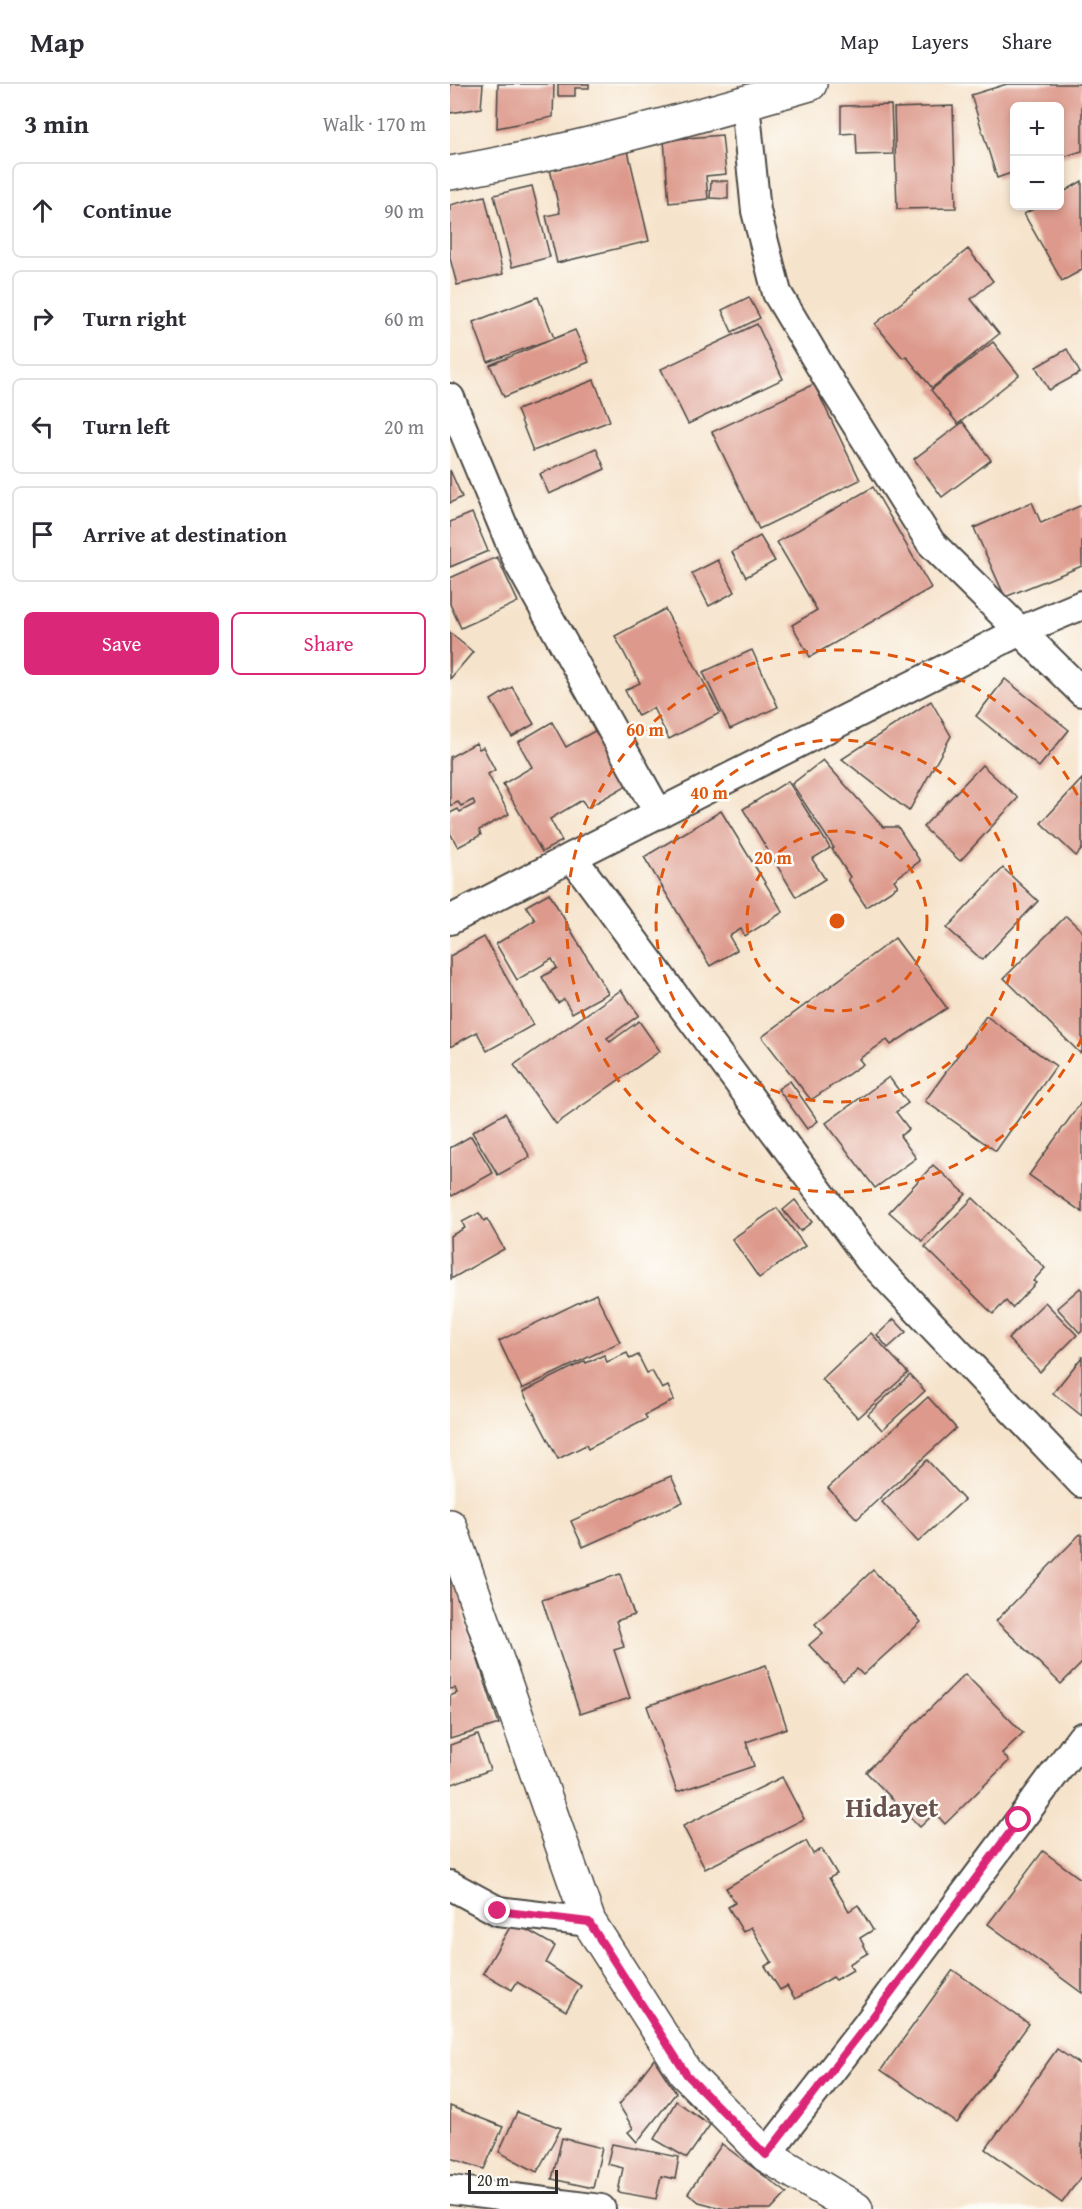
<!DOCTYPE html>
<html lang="en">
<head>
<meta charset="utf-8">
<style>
	body { margin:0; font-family:"Gentium Book Plus",serif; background:#f7f7f7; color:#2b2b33 }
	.controls { position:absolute; right:18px; top:18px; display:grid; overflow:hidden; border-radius:9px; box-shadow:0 3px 9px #0003 }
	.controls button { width:54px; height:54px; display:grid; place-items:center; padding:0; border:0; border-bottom:2px solid #e1e1e2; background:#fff; color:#2b2b33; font:30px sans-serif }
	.scale { position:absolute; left:18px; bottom:15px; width:90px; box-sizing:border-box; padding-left:6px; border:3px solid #2b2b2b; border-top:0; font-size:16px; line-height:21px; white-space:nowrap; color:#2b2b2b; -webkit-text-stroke:4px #fdfcf7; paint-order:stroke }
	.stop { position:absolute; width:18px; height:18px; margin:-14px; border:4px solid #db2777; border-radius:50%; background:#fff }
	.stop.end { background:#db2777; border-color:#fff; box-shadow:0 2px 6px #0008 }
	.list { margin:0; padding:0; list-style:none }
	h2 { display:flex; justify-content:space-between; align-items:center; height:78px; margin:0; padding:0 24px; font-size:26px }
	h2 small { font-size:20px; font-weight:400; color:#7c7c81 }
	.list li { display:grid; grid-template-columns:39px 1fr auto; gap:18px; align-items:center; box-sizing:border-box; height:96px; margin:0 12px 12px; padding:0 12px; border:2px solid #e1e1e2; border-radius:9px }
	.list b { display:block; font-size:22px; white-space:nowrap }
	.list em { font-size:20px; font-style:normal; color:#7c7c81 }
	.actions { display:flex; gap:12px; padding:18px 24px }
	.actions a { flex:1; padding:14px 0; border:2px solid #db2777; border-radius:9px; text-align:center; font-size:21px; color:#db2777 }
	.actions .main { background:#db2777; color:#fff }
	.icon { flex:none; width:33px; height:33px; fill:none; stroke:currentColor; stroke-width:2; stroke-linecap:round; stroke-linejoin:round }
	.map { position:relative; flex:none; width:632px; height:2125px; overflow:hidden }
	header { display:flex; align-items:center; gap:36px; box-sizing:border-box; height:84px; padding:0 30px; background:#fff; border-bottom:2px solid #e1e1e2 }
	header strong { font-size:28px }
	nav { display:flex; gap:33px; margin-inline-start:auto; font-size:21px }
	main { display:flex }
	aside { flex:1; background:#fff }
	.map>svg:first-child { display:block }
	.building { fill:#dd9a8c }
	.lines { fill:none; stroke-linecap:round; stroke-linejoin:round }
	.minor-casing { stroke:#494743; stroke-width:32 }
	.tertiary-casing { stroke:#494743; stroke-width:36 }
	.minor { stroke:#fff; stroke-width:28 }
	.tertiary { stroke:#fff; stroke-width:33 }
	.route { stroke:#db2777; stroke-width:8 }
	.ring { fill:none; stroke:#df570e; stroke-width:3; stroke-dasharray:10 8 }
	.labels { text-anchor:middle; stroke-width:5; stroke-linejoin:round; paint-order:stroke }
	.district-label { font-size:27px; font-weight:bold; fill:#69524d; stroke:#fdfcf7 }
	.centre { fill:#df570e; stroke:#fdfcf7; stroke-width:3 }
	.ring-label { font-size:18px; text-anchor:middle; font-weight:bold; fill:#df570e; stroke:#fdfcf7; stroke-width:5; stroke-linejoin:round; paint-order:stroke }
</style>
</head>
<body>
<header>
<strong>Map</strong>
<nav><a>Map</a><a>Layers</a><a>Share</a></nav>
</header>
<main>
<aside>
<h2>3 min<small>Walk · 170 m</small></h2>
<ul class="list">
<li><svg class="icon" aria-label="ahead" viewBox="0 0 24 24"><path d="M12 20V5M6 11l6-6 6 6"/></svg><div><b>Continue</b></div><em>90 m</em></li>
<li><svg class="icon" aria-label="right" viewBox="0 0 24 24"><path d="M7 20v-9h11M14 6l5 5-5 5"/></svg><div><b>Turn right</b></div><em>60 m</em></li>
<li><svg class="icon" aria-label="left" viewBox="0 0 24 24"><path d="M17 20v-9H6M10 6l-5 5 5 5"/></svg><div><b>Turn left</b></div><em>20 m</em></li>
<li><svg class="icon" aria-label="arrive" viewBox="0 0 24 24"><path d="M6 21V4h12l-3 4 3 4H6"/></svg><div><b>Arrive at destination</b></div></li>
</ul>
<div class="actions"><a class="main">Save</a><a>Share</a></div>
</aside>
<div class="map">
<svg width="632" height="2125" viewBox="0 0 632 2125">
	<rect width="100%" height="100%" fill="#fdfcf7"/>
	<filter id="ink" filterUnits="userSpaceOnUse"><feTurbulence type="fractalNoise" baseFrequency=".0167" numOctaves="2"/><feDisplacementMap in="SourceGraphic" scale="12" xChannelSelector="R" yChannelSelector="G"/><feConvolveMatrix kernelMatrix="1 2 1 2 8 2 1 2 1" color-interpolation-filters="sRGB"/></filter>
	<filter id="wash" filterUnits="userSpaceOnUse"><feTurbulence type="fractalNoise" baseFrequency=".008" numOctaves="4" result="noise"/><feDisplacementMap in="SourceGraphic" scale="24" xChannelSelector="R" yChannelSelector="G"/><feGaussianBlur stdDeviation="1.35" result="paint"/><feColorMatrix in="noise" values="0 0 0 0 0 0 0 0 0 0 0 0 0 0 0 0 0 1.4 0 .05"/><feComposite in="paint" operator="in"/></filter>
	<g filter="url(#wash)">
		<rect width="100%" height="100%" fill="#f6e3cb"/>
		<g id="blocks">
			<g class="building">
				<polygon points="0,0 33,0 31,24 0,29"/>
				<polygon points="48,0 104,0 103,33 47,44"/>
				<polygon points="108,0 139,0 139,4 125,4 125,12 108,12"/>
				<polygon points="557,0 632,0 632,67 610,74 610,22 564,22 564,88 547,94 521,11"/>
				<polygon points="441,21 443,70 407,71 406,49 391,50 391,22"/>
				<polygon points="503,22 506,124 447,125 444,24"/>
				<polygon points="272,51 276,90 256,92 258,115 219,119 214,56"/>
				<polygon points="178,67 199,157 107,179 96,132 110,129 100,85"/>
				<polygon points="261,97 278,97 278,115 260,114"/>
				<polygon points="632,97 632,186 612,197 574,130 589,122 610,122 610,110"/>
				<polygon points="82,102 100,173 62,183 44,111"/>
				<polygon points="35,112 53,190 7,201 0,174 0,121"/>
				<polygon points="518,165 543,197 521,215 549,250 482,304 456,272 453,274 425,240"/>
				<polygon points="88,213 104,254 38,278 23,238"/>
				<polygon points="299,213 310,234 282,248 272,226"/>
				<polygon points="307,240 333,295 238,340 211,285"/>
				<polygon points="125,246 139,278 54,313 40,281"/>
				<polygon points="543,258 569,291 508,340 481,306"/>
				<polygon points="617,265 630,289 599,306 586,283"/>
				<polygon points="144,296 160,337 83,367 67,326"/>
				<polygon points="364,300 410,396 309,445 262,348"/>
				<polygon points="513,338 541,376 492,413 464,375"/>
				<polygon points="146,364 155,385 99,410 90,390"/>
				<polygon points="0,386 12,413 0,419"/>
				<polygon points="423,403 481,504 360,573 342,541 367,526 327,458"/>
				<polygon points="582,418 591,439 632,421 632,482 555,513 524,444"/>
				<polygon points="22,429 38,467 0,483 0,438"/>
				<polygon points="310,452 325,477 296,493 282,468"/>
				<polygon points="47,473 68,518 11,544 0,520 0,494"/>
				<polygon points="268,476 285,508 259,522 242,489"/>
				<polygon points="215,525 270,629 219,655 203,624 188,632 175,606 190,599 165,552"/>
				<polygon points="0,549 23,568 0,595"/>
				<polygon points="302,566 328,623 280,645 253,588"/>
				<polygon points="555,595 619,646 589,683 526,632"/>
				<polygon points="62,603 84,640 62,653 41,616"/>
				<polygon points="481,617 501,652 459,727 392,675"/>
				<polygon points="102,638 116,663 150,644 181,699 137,724 132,716 100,735 112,757 92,768 53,700 82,683 68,658"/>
				<polygon points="26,659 29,665 33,663 45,686 38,690 59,730 29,746 31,751 8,763 0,749 0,729 8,725 10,728 25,720 23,716 11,722 8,718 0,722 0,673"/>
				<polygon points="373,676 433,743 448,743 470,777 444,796 448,802 416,823 398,795 400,793 382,765 384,764 342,700"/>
				<polygon points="532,681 568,714 510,777 473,743"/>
				<polygon points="632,695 632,765 626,772 591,739"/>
				<polygon points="338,697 380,764 362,775 375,795 346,813 293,725"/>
				<polygon points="271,727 333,828 295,852 291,845 279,852 287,866 260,882 194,773"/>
				<polygon points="553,784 588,817 532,876 497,844"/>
				<polygon points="99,809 158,909 122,929 114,915 108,919 92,893 107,884 102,875 67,896 46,860 85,836 76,822"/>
				<polygon points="616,832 632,847 632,967 630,969 554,894"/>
				<polygon points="34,853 83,941 37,967 27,948 0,963 0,872"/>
				<polygon points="445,854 497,924 441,961 437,956 409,975 413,980 361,1016 312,953"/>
				<polygon points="171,906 189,931 157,954 160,958 189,937 210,967 106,1040 64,981"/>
				<polygon points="536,932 606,982 546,1067 475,1017"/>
				<polygon points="439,993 458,1019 446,1028 459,1045 450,1052 466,1074 425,1104 376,1039"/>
				<polygon points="340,997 368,1037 357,1045 328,1005"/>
				<polygon points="632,1017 632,1128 579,1091"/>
				<polygon points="55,1029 80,1073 48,1091 22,1048"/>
				<polygon points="21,1052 43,1089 2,1112 0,1108 0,1064"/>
				<polygon points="483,1081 516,1110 472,1157 439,1128"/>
				<polygon points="523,1114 595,1184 583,1197 586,1199 562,1224 556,1217 543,1230 475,1163"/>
				<polygon points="345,1116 362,1138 350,1147 333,1126"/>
				<polygon points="327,1124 355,1162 309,1194 282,1155"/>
				<polygon points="29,1129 34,1137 37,1135 54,1165 1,1195 0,1152 15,1144 12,1138"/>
				<polygon points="630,1204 632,1206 632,1247 630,1249 607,1224"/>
				<polygon points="146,1210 170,1258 72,1305 49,1257"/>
				<polygon points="595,1218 627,1251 590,1288 558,1255"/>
				<polygon points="444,1235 456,1248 438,1264 427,1251"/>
				<polygon points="421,1249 458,1289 408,1334 372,1295"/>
				<polygon points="177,1269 180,1275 188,1271 197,1289 202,1287 212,1305 218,1302 224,1316 195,1331 197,1335 138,1365 136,1361 108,1375 73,1308 135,1277 136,1279 154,1271 157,1278"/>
				<polygon points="632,1273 632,1332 603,1309"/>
				<polygon points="460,1291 475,1307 432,1346 418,1330"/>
				<polygon points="478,1313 506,1344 407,1435 378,1404"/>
				<polygon points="477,1376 514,1416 468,1458 432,1418"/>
				<polygon points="221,1392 233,1418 133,1463 121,1437"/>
				<polygon points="630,1450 632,1452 632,1579 611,1600 546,1537"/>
				<polygon points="423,1486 471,1538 413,1591 407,1585 393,1597 359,1561 373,1549 365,1540"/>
				<polygon points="0,1490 17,1526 12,1528 49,1640 0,1655 0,1612 7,1609 5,1604 0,1605"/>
				<polygon points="170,1490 184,1531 166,1537 174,1563 164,1566 180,1614 130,1630 92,1516"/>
				<polygon points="316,1581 337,1644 296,1658 304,1682 227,1708 197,1622"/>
				<polygon points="515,1590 573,1649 552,1669 559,1677 495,1740 485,1729 470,1743 416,1688"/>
				<polygon points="28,1651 40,1686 0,1701 0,1661"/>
				<polygon points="332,1693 354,1735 255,1785 233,1742"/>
				<polygon points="356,1757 363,1770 372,1765 387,1790 379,1794 399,1827 408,1821 423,1846 410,1854 418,1869 399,1880 403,1886 386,1896 383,1893 345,1915 337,1902 330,1906 315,1882 322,1878 301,1843 293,1848 278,1823 285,1819 276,1804"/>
				<polygon points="593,1767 632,1796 632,1909 538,1840"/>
				<polygon points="63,1838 105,1862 96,1879 131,1902 116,1927 67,1898 62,1906 33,1889"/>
				<polygon points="503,1886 579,1940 507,2039 431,1986"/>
				<polygon points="607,1965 632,1982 632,2091 612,2119 536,2065"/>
				<polygon points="204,1975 226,2009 187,2058 178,2048 183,2044 169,2021"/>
				<polygon points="226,2017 260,2041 237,2074 204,2055"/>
				<polygon points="0,2022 53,2043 34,2085 0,2074"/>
				<polygon points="67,2028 111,2044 87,2088 49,2068"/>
				<polygon points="112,2054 152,2064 143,2104 102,2095"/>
				<polygon points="162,2060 229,2073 225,2095 211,2092 206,2115 168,2108 173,2084 157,2080"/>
				<polygon points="272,2060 337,2109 322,2125 275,2125 249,2118 238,2109"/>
			</g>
		</g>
	</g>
	<g filter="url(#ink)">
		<use href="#blocks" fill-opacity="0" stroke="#494743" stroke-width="1.5"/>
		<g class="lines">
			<g class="minor-casing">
				<g id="minor">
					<polyline points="295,19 306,127 327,209 381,300 481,459 632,608"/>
					<polyline points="0,314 69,480 209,730"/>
					<polyline points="122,773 419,1175 632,1399"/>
					<polyline points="0,836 122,773 570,547 632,521"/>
					<polyline points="0,1801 48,1827 139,1838"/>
					<polyline points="316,2071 416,1942 632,1653"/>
					<polyline points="2,2106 151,2125"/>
				</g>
			</g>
			<g class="tertiary-casing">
				<g id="tertiary">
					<path d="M0,89C122,68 242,34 360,0"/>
					<polyline points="0,1442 139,1838 237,1991 316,2071 406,2125"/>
				</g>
			</g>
			<use href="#minor" class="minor"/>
			<use href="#tertiary" class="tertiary"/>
		</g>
	</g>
	<g class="lines" filter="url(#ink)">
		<polyline class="route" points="48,1827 139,1838 237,1991 316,2071 416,1942 569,1736"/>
	</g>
	<g class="ring">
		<circle cx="387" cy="837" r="90"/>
		<circle cx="387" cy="837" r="181"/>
		<path d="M632 954A271 271 0 1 1 632 720"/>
	</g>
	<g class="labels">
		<g class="district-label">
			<text x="442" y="1733">Hidayet</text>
		</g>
	</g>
	<circle cx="387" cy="837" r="9" class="centre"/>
	<g class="ring-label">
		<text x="195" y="652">60 m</text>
		<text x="259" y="715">40 m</text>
		<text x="323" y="780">20 m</text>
	</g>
</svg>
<div class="controls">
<button>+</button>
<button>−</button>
</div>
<div class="scale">20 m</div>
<div class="stop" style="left:569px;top:1736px"></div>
<div class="stop end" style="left:48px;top:1827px"></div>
</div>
</main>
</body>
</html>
